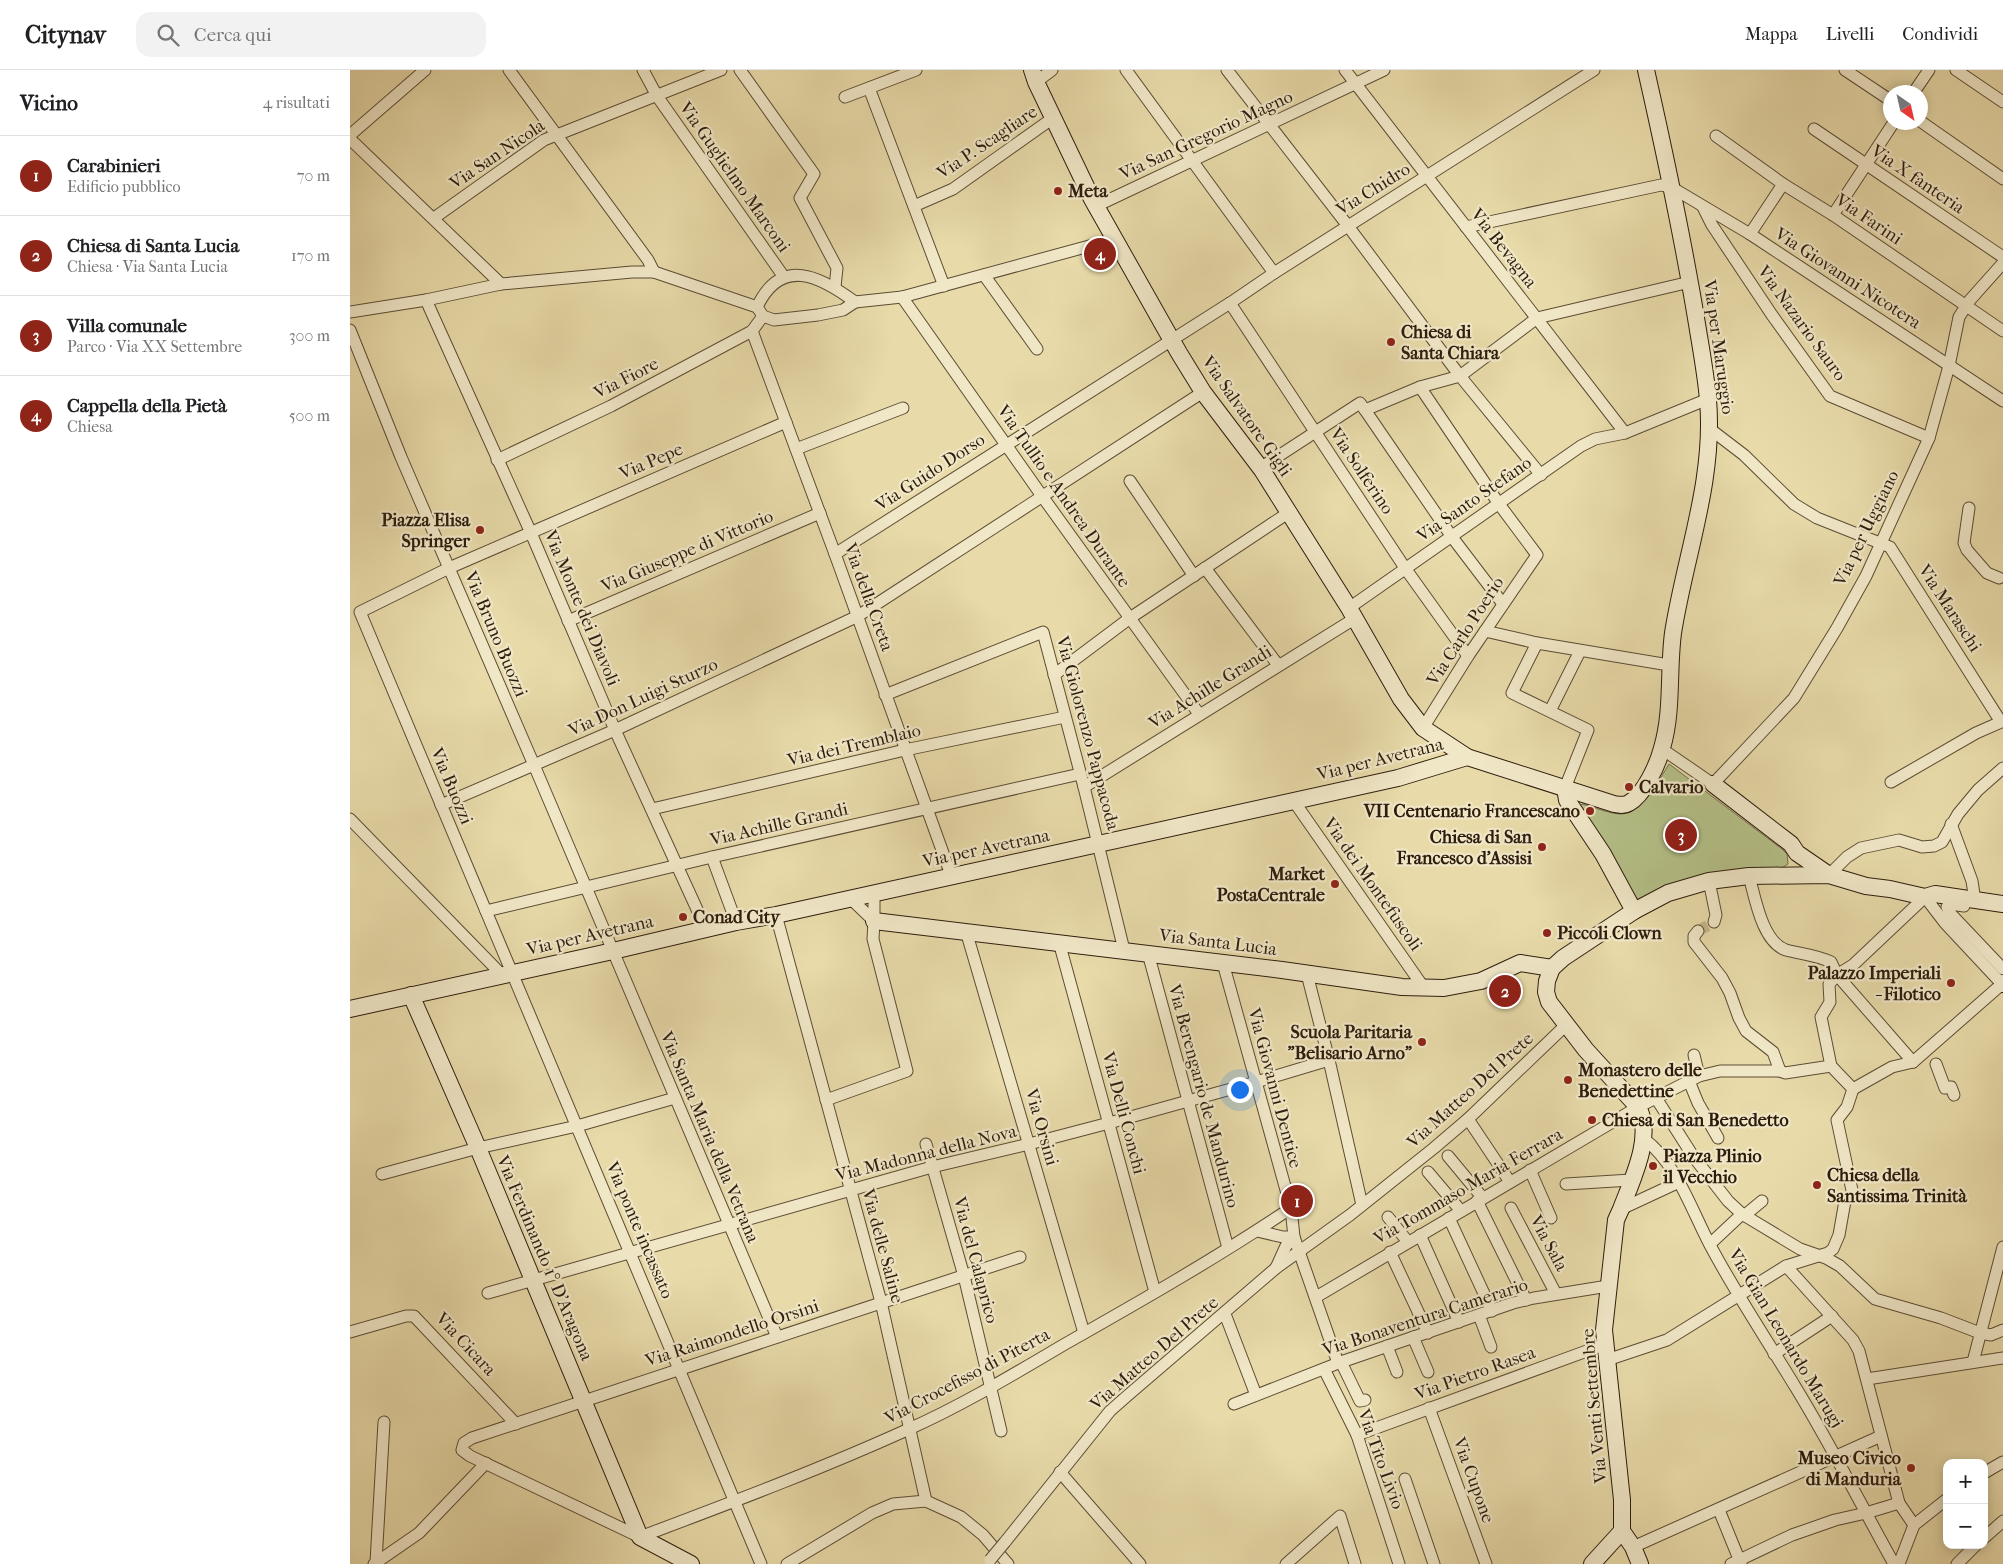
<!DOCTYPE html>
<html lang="it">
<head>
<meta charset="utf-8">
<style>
	body { margin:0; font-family:"IM FELL French Canon",serif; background:#f2f2f2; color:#202124 }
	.controls { position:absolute; right:15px; bottom:15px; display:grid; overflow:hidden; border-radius:10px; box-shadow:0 2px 12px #0003 }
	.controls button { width:45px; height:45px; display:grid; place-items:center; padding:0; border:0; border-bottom:1px solid #e0e0e0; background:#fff; color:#202124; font:25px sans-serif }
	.compass { position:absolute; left:1533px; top:15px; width:45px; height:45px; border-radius:50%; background:#fff; box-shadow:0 2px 12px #0003; rotate:146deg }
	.you { position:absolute; left:889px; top:1019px; width:18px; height:18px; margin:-12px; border:4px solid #fff; border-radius:50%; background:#1a73e8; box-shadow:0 0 0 8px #1a73e833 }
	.badge { display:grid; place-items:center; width:32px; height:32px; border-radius:50%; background:#8f2418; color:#fff; font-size:16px; font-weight:700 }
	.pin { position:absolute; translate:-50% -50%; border:2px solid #fff; box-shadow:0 1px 5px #0006 }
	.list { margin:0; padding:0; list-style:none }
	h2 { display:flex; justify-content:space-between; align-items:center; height:65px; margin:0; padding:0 20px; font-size:21px }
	h2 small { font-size:16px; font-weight:400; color:#757577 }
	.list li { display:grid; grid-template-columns:32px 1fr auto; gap:15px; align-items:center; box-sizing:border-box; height:80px; padding:0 20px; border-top:1px solid #e0e0e0 }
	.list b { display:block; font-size:19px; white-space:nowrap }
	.list p { margin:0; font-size:16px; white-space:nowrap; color:#757577 }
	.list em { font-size:16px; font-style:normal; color:#757577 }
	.icon { flex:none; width:28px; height:28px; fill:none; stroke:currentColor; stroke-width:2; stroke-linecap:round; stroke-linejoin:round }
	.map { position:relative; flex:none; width:1653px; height:1494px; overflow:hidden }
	header { display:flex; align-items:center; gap:30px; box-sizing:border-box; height:70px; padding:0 25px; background:#fff; border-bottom:1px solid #e0e0e0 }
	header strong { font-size:24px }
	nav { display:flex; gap:28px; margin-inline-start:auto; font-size:18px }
	.search { width:350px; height:45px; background:#f2f2f2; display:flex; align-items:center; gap:12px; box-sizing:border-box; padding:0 18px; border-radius:15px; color:#757577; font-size:19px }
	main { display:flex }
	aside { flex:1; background:#fff }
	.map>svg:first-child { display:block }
	.green { fill:#b5c088; stroke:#716e4a }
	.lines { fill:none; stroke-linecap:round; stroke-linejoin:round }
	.street-tunnel { stroke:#c3b48a; stroke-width:11; stroke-dasharray:11 5.5; stroke-linecap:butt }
	.street-casing { stroke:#5c4c34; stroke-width:13 }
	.secondary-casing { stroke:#2d1c0d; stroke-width:18 }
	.street { stroke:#f0e7c7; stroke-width:11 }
	.secondary { stroke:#f0e7c7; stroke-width:16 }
	.street-bridge-casing { stroke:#5c4c34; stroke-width:13; stroke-linecap:butt }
	.street-bridge { stroke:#f0e7c7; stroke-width:11 }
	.poi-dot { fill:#8f2418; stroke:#f0e7c7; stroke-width:2 }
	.labels { text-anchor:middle; stroke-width:4.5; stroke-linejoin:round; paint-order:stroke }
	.street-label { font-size:18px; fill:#2d1c0d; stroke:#f0e7c7 }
	.poi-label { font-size:18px; font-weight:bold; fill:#2d1c0d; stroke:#f0e7c7; text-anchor:start }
</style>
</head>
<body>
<header>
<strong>Citynav</strong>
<div class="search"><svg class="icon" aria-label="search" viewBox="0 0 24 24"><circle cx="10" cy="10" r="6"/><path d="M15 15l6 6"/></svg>Cerca qui</div>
<nav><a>Mappa</a><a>Livelli</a><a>Condividi</a></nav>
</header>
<main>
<aside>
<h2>Vicino<small>4 risultati</small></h2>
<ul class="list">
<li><span class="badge">1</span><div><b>Carabinieri</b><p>Edificio pubblico</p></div><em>70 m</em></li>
<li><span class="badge">2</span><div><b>Chiesa di Santa Lucia</b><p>Chiesa · Via Santa Lucia</p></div><em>170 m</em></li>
<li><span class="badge">3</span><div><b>Villa comunale</b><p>Parco · Via XX Settembre</p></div><em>300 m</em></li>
<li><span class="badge">4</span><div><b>Cappella della Pietà</b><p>Chiesa</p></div><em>500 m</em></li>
</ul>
</aside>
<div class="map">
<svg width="1653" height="1494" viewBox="0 0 1653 1494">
	<rect width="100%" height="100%" fill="#e8daa9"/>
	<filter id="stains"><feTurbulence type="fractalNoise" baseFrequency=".004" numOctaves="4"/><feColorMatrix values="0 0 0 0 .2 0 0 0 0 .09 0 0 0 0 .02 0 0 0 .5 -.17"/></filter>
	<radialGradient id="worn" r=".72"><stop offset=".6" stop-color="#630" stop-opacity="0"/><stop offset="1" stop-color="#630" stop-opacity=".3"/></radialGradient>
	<path class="green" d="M1319,694L1432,779L1437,784L1438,794L1432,798L1332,812L1286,830L1230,736L1232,734C1243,737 1261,744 1271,744C1290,744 1310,709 1319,694Z"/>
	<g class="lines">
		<polyline class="street-tunnel" points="1348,861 1364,852"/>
		<g class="street-casing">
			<g id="street">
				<polyline points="159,0 298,190 304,202"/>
				<polyline points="293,0 307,26 434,207"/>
				<polyline points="390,0 464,104 450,128 487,198 485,217"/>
				<polyline points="776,0 924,203"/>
				<polyline points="877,0 998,156 1110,306 1187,248 1340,212"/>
				<polyline points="995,0 1275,363"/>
				<polyline points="1495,0 1540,30"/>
				<polyline points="1606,0 1653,32"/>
				<polyline points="686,12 702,0"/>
				<polyline points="519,18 594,216"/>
				<polyline points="1564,22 1579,0"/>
				<polyline points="495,27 566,0"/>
				<polyline points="1570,51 1653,109"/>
				<polyline points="1464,59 1653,187"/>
				<polyline points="0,65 75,0"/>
				<polyline points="1366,66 1433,114 1483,145 1653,261"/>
				<polyline points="0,69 151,214"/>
				<polyline points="564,136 603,119 703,48"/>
				<polyline points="746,136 1034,0"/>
				<polyline points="1353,137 1362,155 1422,245 1480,326 1579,368"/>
				<polyline points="1483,145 1544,52"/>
				<polyline points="84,148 194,70 371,0"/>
				<polyline points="1116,157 1311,115 1321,117 1400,164 1653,331"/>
				<polyline points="1400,164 1433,114"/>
				<polyline points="634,205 687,279"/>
				<polyline points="552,227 692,426 849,644"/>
				<polyline points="76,230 181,463 265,660 356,859"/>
				<polyline points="505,232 552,227 765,169"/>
				<polyline points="880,233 1055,498 1118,586"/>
				<path d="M0,242L76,230L151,214L282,202H304L407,237L413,246L424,250L468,245L493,240L505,232C470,206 431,186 407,237"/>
				<polyline points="0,260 51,387 184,695 427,1267"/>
				<polyline points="402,261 485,484 601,805"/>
				<polyline points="1015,340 1102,467 1153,534"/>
				<polyline points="1360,359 1394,385 1444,434 1467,448 1540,477 1651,652 1626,663 1541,712"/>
				<polyline points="446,379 553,338"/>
				<polyline points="147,390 261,336 402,261 413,246"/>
				<polyline points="910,398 1010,333 1015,340 1070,317"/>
				<polyline points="780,411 844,506"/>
				<polyline points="1619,438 1614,473 1617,480 1637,503 1649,508"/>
				<polyline points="485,484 880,233 924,203 1244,0"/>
				<polyline points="855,498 928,595"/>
				<polyline points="999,538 1231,376 1245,369 1275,363 1358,329"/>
				<polyline points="218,551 470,443"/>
				<polyline points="1135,561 1187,573 1319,595"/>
				<polyline points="1187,573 1162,623 1238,660 1215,718"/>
				<polyline points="704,605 780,548 938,443"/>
				<polyline points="535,625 693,562 734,717 774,880"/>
				<polyline points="1200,641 1230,581"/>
				<polyline points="1073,658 1118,586 1187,485 1149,434 1070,317 1110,306 1191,405"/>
				<polyline points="1312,679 1363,714 1444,628 1487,558 1516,506 1579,368 1599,296 1609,247 1620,230 1653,193"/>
				<polyline points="734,717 1004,549"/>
				<polyline points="943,730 1074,918"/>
				<polyline points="91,735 265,660 508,546 853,322"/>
				<polyline points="302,739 555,680 715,647"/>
				<polyline points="0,749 153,906"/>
				<polyline points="1601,754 1622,811 1625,831"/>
				<polyline points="362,787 386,852"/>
				<polyline points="1479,805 1497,787 1511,778 1549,770 1572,777 1584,776 1592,772 1608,744 1628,720 1653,698"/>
				<path d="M1399,806C1405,827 1412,872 1436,880C1451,884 1467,885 1481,892L1487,905L1563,992"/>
				<polyline points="1359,811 1366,845 1364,852"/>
				<polyline points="500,828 524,851 524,822"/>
				<polyline points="1614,836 1600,834 1597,837 1599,842 1653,899"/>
				<polyline points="136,841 362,787 730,704"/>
				<polyline points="426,845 531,1232 576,1431"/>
				<polyline points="616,861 734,1263"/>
				<polyline points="1348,861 1344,866 1344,872 1372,908 1380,923 1389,948 1396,961 1423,982 1430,1001"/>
				<polyline points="709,872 805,1222"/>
				<polyline points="798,883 878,1178"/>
				<polyline points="873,893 941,1138 944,1167 988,1293"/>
				<polyline points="957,904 979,990 1012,1135"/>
				<polyline points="1344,985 1349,1006"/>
				<polyline points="1563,992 1652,914"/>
				<polyline points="1586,994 1595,1018 1601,1017 1604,1025"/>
				<polyline points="1481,996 1471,947 1480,932 1479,914 1487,905 1503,895 1575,827 1595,853 1652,914"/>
				<polyline points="1339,1011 1348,1033 1368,1068"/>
				<polyline points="1503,1019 1542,997 1563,992"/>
				<polyline points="1306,1028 1343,1086 1378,1131 1392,1144 1450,1179 1476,1188 1490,1196 1525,1229 1591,1248 1630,1263 1641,1265 1653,1260"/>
				<polyline points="476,1030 557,1001 523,869 524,851"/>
				<polyline points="1118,1049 1160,1112"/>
				<path d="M1294,1069C1326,1092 1342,1141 1360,1175C1386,1224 1417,1270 1446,1318C1481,1375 1511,1435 1544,1494"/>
				<polyline points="576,1074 614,1206 651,1361"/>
				<polyline points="1098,1086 1132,1127"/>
				<polyline points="1180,1100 1201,1148"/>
				<polyline points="1078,1102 1111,1141"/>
				<polyline points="32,1104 128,1078 227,1056 325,1028"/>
				<polyline points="1216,1114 1281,1110"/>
				<polyline points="1127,1131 1176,1230"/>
				<polyline points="1161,1138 1206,1224"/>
				<polyline points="1271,1139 1329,1112"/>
				<polyline points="1395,1145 1412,1131"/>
				<polyline points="1038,1147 1058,1172"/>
				<polyline points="1099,1148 1142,1241"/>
				<polyline points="907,1161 933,1167 944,1167"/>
				<polyline points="1070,1165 1109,1252"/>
				<polyline points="1360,1174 1392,1144"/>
				<polyline points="1040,1182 1078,1263"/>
				<path d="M670,1187L122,1368L114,1373L112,1380L120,1386L290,1467C380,1433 471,1399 559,1359C613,1335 664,1304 715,1274C791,1231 868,1187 941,1138"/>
				<polyline points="1436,1196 1503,1270 1509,1281 1549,1433 1564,1455"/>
				<polyline points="926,1198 936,1176 944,1167"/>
				<polyline points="138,1223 582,1097 679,1074 759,1053 906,1012 979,990"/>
				<polyline points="966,1227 1288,1037 1349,1006 1370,1001 1430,1001 1435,1003 1481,996"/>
				<polyline points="875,1244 906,1325"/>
				<polyline points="1129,1245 1141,1277"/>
				<polyline points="0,1262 56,1246 64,1246 166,1354"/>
				<polyline points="1063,1267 1078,1302"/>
				<polyline points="1037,1276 1047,1302"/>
				<polyline points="1424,1284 1482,1246"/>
				<polyline points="1257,1290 1317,1270 1436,1196 1478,1183 1483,1179 1489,1165 1495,1131 1503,1125 1487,1050 1497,1037 1503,1019 1481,996"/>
				<polyline points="991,1292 1010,1331 1015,1330"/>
				<polyline points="1623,1292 1653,1177"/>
				<polyline points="974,1299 1007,1365 1049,1494"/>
				<polyline points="1517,1309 1653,1288"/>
				<polyline points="884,1334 991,1292 1163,1233 1184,1228 1258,1216"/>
				<polyline points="1079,1338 1136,1494"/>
				<polyline points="1007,1365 1256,1274"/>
				<polyline points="710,1402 790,1494"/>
				<polyline points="1634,1403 1653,1392"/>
				<polyline points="1055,1409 1084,1494"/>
				<polyline points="1369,1440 1391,1494"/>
				<polyline points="1564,1455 1597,1429"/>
				<polyline points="1634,1468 1653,1451"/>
				<polyline points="655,1472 760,1341 777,1326 926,1198 1000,1145 1084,1078 1118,1049 1216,955"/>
				<polyline points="1283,1477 1531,1366"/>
				<polyline points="26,1492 34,1352"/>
				<polyline points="24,1494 69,1463 136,1393"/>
				<polyline points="411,1494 10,542 99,498 436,352"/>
				<polyline points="437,1494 522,1443 543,1434 576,1431 611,1447 633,1465 658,1494"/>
				<polyline points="936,1494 990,1446 1005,1494"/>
				<polyline points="1381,1494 1442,1465 1485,1450 1516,1443 1549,1433"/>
				<polyline points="1549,1494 1564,1455"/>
				<polyline points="1607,1494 1626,1475"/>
			</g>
		</g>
		<g class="secondary-casing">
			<g id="secondary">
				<path d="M682,0L686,12L742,129L829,283L853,322L912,400L999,538L1051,629L1073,658L1117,687L1264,734C1269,735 1274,736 1279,733C1294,725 1308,694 1312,678C1323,641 1318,601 1323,563C1335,486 1365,410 1358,330C1356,305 1351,279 1347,254C1333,169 1315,84 1296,0"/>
				<polyline points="1363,714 1441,774 1447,783 1479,805"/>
				<polyline points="1215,718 1217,730 1253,784 1284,841"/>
				<polyline points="524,851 932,900 1052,917 1094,918 1131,911 1170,893 1202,898"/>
				<polyline points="1652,914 1653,913"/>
				<polyline points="61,925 128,1078 290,1467 341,1494"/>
				<polyline points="0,939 263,881 386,852 426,845 1048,708 1117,687"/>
				<path d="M1272,1461V1430L1254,1260L1266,1150L1271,1139C1282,1110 1304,1066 1288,1037L1236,980L1199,932L1196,922L1197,911L1202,898L1213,888L1284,841L1318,823L1359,811L1399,806L1479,805L1516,816L1540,819L1575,827L1585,824L1653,834"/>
				<polyline points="1272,1461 1283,1477 1290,1494"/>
				<polyline points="1242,1494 1272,1461"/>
			</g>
		</g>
		<use href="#street" class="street"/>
		<use href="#secondary" class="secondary"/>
		<g class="street-bridge-casing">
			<polyline id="street-bridge" points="640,1490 655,1472"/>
		</g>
		<use href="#street-bridge" class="street-bridge"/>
	</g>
	<g class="poi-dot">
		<circle cx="708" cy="121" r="5"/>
		<circle cx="1041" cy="272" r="5"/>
		<circle cx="130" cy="460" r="5"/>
		<circle cx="1279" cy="717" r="5"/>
		<circle cx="1240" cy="741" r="5"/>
		<circle cx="1192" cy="777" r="5"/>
		<circle cx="985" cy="814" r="5"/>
		<circle cx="333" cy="847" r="5"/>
		<circle cx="1197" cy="863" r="5"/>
		<circle cx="1601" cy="913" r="5"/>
		<circle cx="1072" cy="972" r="5"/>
		<circle cx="1218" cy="1010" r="5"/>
		<circle cx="1242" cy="1050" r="5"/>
		<circle cx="1303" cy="1096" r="5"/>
		<circle cx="1467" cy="1115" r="5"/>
		<circle cx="1561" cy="1398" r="5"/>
	</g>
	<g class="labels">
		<g class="street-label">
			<text transform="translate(856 65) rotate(-25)" y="6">Via San Gregorio Magno</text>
			<text transform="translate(637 72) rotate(-34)" y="6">Via P. Scagliare</text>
			<text transform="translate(147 84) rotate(-34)" y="6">Via San Nicola</text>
			<text transform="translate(385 107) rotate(55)" y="6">Via Guglielmo Marconi</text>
			<text transform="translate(1568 109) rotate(34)" y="6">Via X fanteria</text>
			<text transform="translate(1023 119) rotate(-32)" y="6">Via Chidro</text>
			<text transform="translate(1519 149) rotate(34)" y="6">Via Farini</text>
			<text transform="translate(1154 178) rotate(52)" y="6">Via Bevagna</text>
			<text transform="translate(1498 208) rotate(33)" y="6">Via Giovanni Nicotera</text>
			<text transform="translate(1452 253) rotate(54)" y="6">Via Nazario Sauro</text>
			<text transform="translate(1369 277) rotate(82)" y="6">Via per Maruggio</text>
			<text transform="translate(276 308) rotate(-27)" y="6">Via Fiore</text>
			<text transform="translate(897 346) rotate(55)" y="6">Via Salvatore Gigli</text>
			<text transform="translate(301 391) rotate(-23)" y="6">Via Pepe</text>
			<text transform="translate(1012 401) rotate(56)" y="6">Via Solferino</text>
			<text transform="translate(580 402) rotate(-33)" y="6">Via Guido Dorso</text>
			<text transform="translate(714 426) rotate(55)" y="6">Via Tullio e Andrea Durante</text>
			<text transform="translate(1124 429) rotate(-35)" y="6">Via Santo Stefano</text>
			<text transform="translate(1516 458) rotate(-64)" y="6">Via per Uggiano</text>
			<text transform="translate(337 481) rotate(-23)" y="6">Via Giuseppe di Vittorio</text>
			<text transform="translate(519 527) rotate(70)" y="6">Via della Creta</text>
			<text transform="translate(232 538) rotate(67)" y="6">Via Monte dei Diavoli</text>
			<text transform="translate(1600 538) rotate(57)" y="6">Via Maraschi</text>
			<text transform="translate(1115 561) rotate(-57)" y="6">Via Carlo Poerio</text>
			<text transform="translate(146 564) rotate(67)" y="6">Via Bruno Buozzi</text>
			<text transform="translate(860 617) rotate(-32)" y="6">Via Achille Grandi</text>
			<text transform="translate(293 627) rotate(-25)" y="6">Via Don Luigi Sturzo</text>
			<text transform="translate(738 663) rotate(75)" y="6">Via Giolorenzo Pappacoda</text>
			<text transform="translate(504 675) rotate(-13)" y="6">Via dei Tremblaio</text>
			<text transform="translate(1030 689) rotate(-14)" y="6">Via per Avetrana</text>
			<text transform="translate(102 716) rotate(67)" y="6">Via Buozzi</text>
			<text transform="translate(429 754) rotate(-13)" y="6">Via Achille Grandi</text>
			<text transform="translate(636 778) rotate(-12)" y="6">Via per Avetrana</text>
			<text transform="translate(1023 814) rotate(55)" y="6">Via dei Montefuscoli</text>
			<text transform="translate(240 865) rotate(-13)" y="6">Via per Avetrana</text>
			<text transform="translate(868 872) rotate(7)" y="6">Via Santa Lucia</text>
			<text transform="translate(925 1018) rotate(75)" y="6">Via Giovanni Dentice</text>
			<text transform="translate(1120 1020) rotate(-42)" y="6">Via Matteo Del Prete</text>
			<text transform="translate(854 1026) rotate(75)" y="6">Via Berengario de Mandurino</text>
			<text transform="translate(774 1043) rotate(75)" y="6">Via Delli Conchi</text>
			<text transform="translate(692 1057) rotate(74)" y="6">Via Orsini</text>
			<text transform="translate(360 1067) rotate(67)" y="6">Via Santa Maria della Vetrana</text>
			<text transform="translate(576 1083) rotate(-14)" y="6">Via Madonna della Nova</text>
			<text transform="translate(1118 1116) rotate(-30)" y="6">Via Tommaso Maria Ferrara</text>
			<text transform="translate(290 1160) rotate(67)" y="6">Via ponte incassato</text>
			<text transform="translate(1199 1173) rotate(62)" y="6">Via Sala</text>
			<text transform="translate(533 1176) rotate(75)" y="6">Via delle Saline</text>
			<text transform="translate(195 1188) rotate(67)" y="6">Via Ferdinando 1° D'Aragona</text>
			<text transform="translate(626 1190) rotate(75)" y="6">Via del Calaprico</text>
			<text transform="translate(1075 1247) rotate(-18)" y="6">Via Bonaventura Camerario</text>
			<text transform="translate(382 1263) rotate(-18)" y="6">Via Raimondello Orsini</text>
			<text transform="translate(1436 1268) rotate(59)" y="6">Via Gian Leonardo Marugj</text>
			<text transform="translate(116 1274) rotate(47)" y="6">Via Cicara</text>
			<text transform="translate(804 1283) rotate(-41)" y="6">Via Matteo Del Prete</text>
			<text transform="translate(1125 1303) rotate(-20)" y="6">Via Pietro Rasea</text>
			<text transform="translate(617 1306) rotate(-28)" y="6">Via Crocefisso di Piterta</text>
			<text transform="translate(1244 1336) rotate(-95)" y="6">Via Venti Settembre</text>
			<text transform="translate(1031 1389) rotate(70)" y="6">Via Tito Livio</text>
			<text transform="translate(1124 1410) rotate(70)" y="6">Via Cupone</text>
		</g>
		<g class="poi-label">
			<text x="718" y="127">Meta</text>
			<text x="1051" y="268">Chiesa di<tspan x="1051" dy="21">Santa Chiara</tspan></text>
			<text x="120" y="456" text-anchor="end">Piazza Elisa<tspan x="120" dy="21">Springer</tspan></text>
			<text x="1289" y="723">Calvario</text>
			<text x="1230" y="747" text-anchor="end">VII Centenario Francescano</text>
			<text x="1182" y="773" text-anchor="end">Chiesa di San<tspan x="1182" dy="21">Francesco d'Assisi</tspan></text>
			<text x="975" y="810" text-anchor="end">Market<tspan x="975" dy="21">PostaCentrale</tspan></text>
			<text x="343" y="853">Conad City</text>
			<text x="1207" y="869">Piccoli Clown</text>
			<text x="1591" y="909" text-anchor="end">Palazzo Imperiali<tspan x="1591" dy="21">- Filotico</tspan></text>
			<text x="1062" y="968" text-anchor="end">Scuola Paritaria<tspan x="1062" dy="21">"Belisario Arno"</tspan></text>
			<text x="1228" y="1006">Monastero delle<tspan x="1228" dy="21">Benedettine</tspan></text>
			<text x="1252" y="1056">Chiesa di San Benedetto</text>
			<text x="1313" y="1092">Piazza Plinio<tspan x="1313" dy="21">il Vecchio</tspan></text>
			<text x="1477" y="1111">Chiesa della<tspan x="1477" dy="21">Santissima Trinità</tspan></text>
			<text x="1551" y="1394" text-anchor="end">Museo Civico<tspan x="1551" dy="21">di Manduria</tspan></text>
		</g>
	</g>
	<rect width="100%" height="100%" filter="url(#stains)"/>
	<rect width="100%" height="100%" fill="url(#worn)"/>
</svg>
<div class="controls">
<button>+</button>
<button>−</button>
</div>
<svg class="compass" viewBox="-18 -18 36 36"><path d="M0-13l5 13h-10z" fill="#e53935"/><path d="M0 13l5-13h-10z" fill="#757577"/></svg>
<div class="you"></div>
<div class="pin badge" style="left:947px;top:1131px">1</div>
<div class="pin badge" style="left:1155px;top:921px">2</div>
<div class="pin badge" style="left:1331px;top:765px">3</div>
<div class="pin badge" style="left:750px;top:184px">4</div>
</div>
</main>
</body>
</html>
